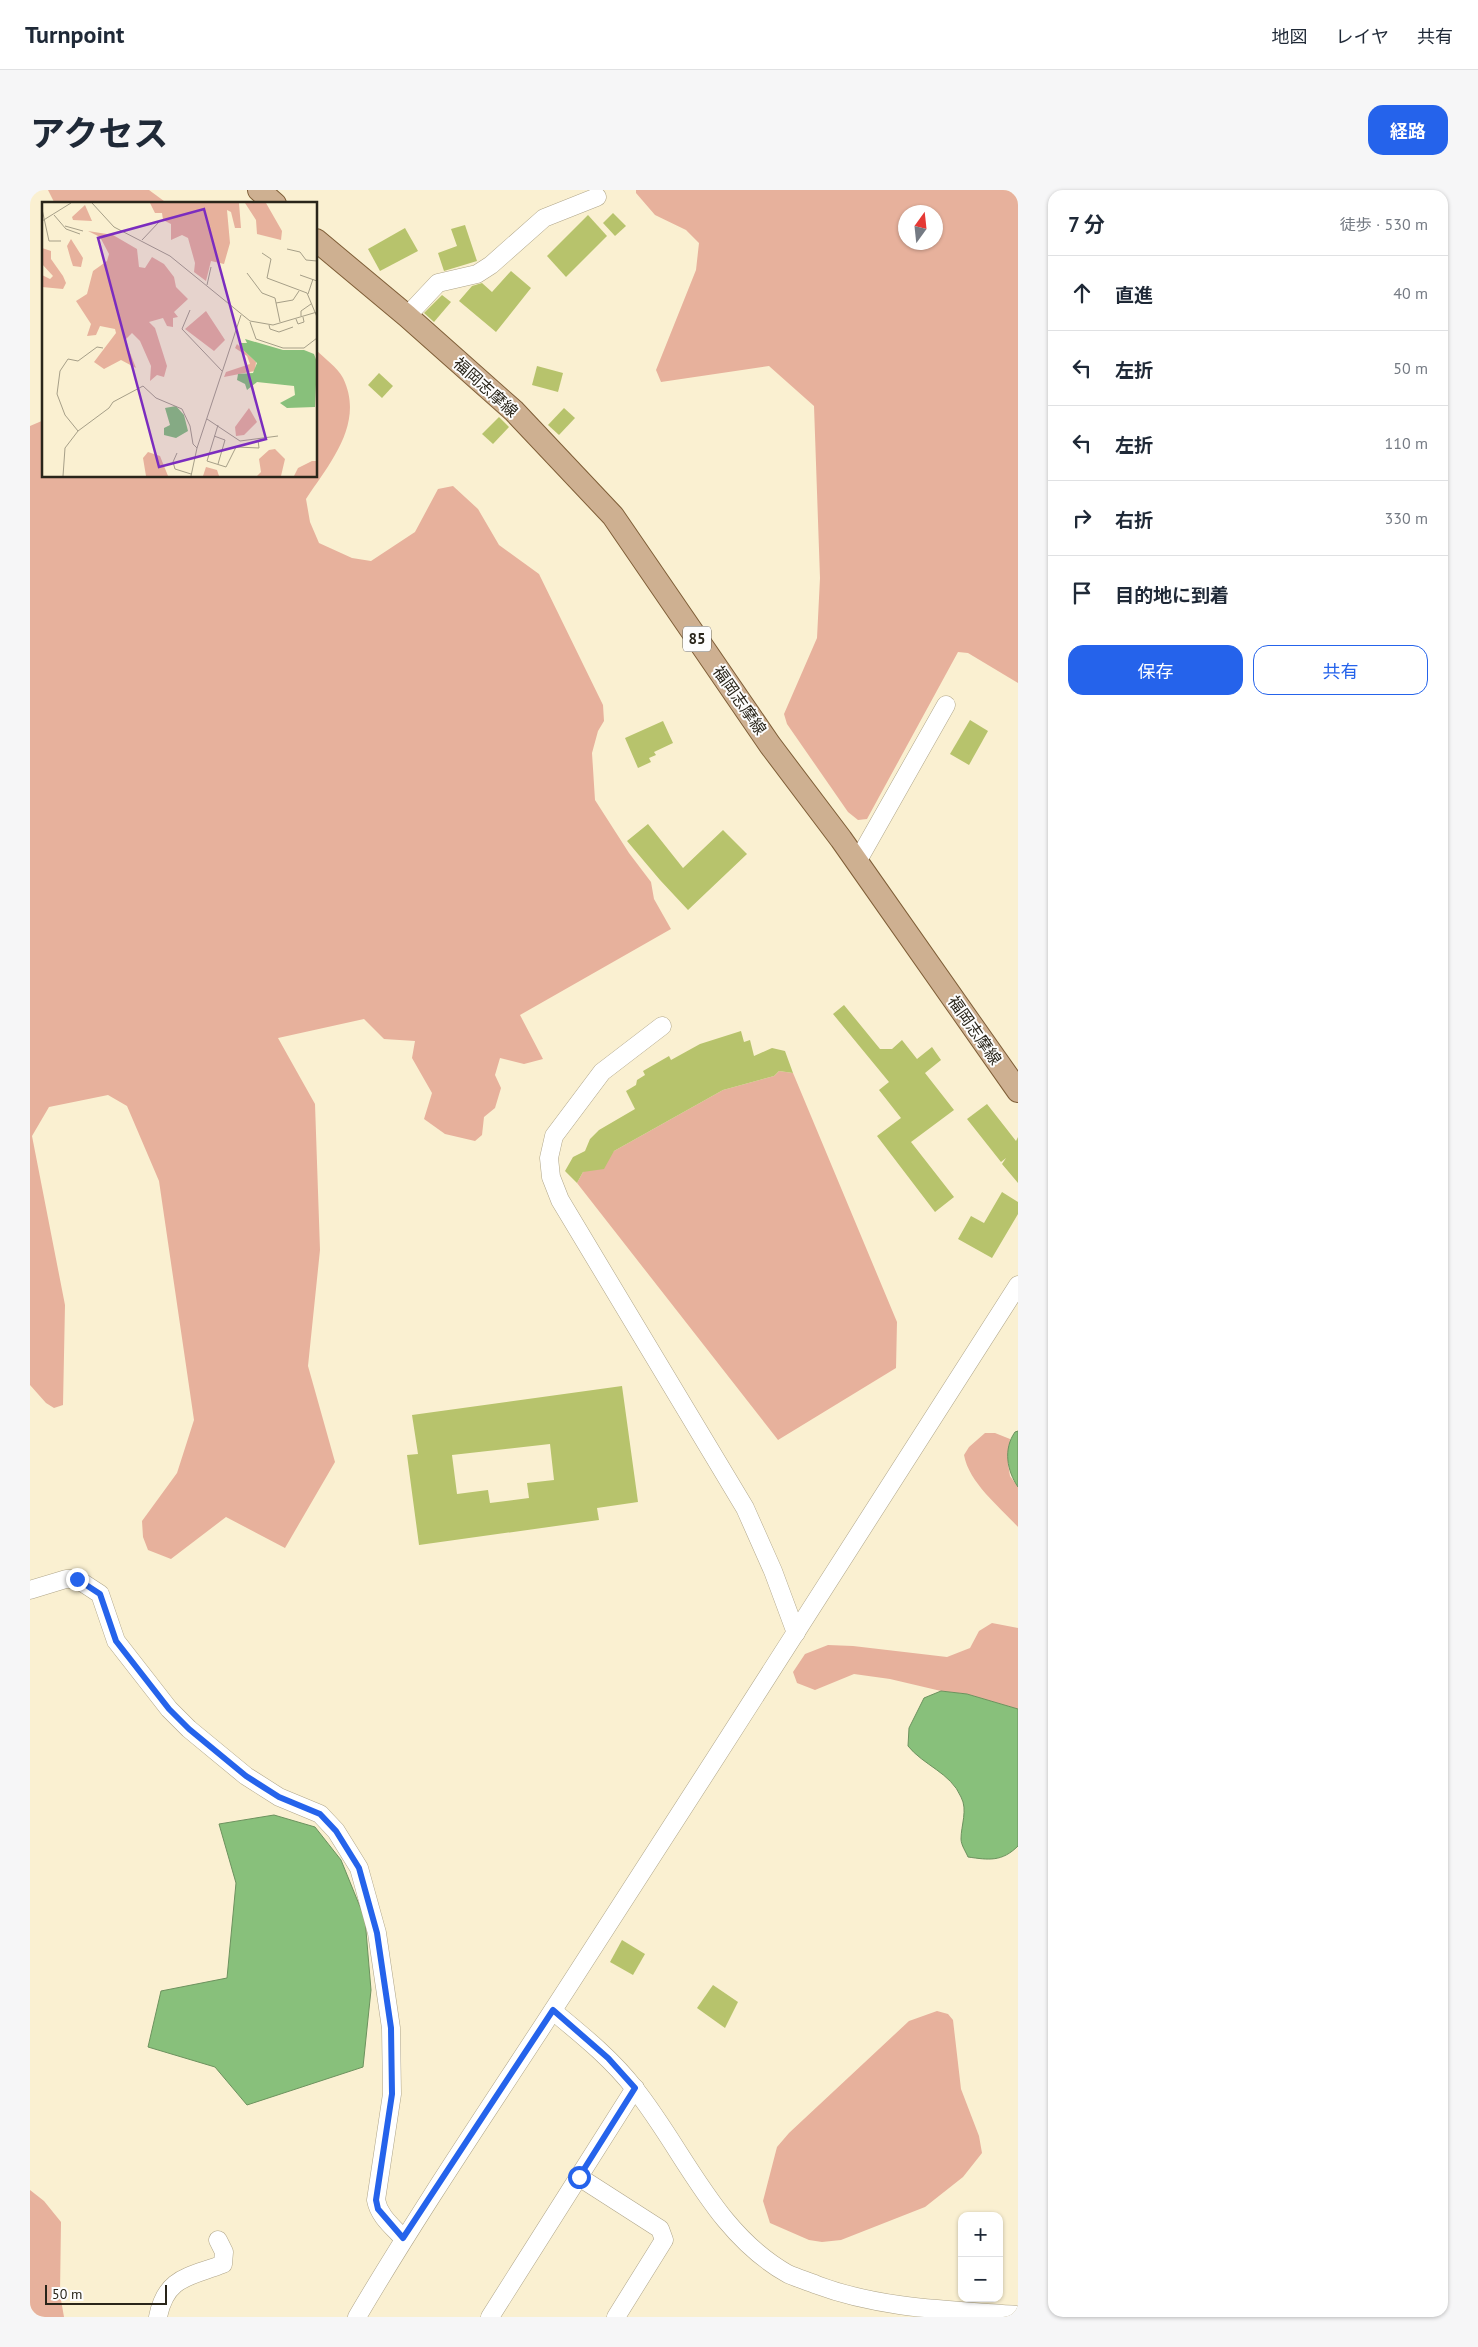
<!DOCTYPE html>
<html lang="ja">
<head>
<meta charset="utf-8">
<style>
	body { margin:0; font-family:"PT Sans","Noto Sans JP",sans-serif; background:#f6f6f7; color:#1f2937 }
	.controls { position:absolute; right:15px; bottom:15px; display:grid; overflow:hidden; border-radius:10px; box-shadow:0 1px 4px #0004 }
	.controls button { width:45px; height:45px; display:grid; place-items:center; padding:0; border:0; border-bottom:1px solid #e0e1e3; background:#fff; color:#1f2937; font:25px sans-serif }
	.compass { position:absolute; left:868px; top:15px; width:45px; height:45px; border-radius:50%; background:#fff; box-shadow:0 1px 4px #0004; rotate:15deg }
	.scale { position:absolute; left:15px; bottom:12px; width:122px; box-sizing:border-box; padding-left:5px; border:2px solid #29251a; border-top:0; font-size:14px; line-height:18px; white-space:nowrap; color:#29251a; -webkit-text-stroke:4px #fdfdfd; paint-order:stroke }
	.stop { position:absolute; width:15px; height:15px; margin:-11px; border:4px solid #2563eb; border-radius:50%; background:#fff }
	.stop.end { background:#2563eb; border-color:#fff; box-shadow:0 1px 5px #0008 }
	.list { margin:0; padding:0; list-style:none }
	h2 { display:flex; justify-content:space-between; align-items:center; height:65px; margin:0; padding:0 20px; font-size:21px }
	h2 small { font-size:16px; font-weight:400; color:#747a83 }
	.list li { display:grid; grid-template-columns:32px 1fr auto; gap:15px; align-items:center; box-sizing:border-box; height:75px; padding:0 20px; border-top:1px solid #e0e1e3 }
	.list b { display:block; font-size:19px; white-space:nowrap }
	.list em { font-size:16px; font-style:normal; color:#747a83 }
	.actions { display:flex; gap:10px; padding:15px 20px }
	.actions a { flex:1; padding:11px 0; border:1px solid #2563eb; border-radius:15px; text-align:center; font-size:18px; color:#2563eb }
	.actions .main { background:#2563eb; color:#fff }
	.icon { flex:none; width:28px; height:28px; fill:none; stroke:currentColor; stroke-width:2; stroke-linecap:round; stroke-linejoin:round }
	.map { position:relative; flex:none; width:988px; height:2127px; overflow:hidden; border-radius:15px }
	header { display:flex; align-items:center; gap:30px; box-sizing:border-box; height:70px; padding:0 25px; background:#fff; border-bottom:1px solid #e0e1e3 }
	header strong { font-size:24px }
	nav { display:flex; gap:28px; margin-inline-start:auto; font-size:18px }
	.intro { display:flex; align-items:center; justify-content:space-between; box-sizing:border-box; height:120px; padding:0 30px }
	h1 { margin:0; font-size:35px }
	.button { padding:12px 22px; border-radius:15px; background:#2563eb; color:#fff; font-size:18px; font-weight:700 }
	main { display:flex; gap:30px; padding:0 30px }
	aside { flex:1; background:#fff; border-radius:15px; box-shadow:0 1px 4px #0004 }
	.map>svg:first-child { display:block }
	.green { fill:#e7b19c; fill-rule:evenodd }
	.water { fill:#88c07b; stroke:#6c925e }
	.building { fill:#b7c36c; fill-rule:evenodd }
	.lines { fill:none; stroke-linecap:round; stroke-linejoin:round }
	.minor-casing { stroke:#afa589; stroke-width:19 }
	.major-casing { stroke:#7f5e37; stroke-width:24 }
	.minor { stroke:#fff; stroke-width:18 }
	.major { stroke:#ceb091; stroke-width:22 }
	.route { stroke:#2563eb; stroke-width:6 }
	.labels { text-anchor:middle; stroke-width:4; stroke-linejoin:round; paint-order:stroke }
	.shield { fill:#fdfdfd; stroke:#69665e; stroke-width:1 }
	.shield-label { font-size:15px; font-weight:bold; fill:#29251a }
	.street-label { font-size:16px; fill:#29251a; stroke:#fdfdfd }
	.inset-road { fill:none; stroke:#a69f88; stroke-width:1 }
	.view { fill:#7b2cbf; fill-opacity:0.15; stroke:#7b2cbf; stroke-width:2.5 }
	.inset-edge { fill:none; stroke:#29251a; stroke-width:2.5 }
</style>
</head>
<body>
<header>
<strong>Turnpoint</strong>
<nav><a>地図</a><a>レイヤ</a><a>共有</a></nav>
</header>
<div class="intro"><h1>アクセス</h1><a class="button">経路</a></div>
<main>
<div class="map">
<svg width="988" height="2127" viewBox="0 0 988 2127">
	<rect width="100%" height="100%" fill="#faf0d1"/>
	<g class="green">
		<polygon points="18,0 119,0 138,14 25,14"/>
		<path d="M606,0H988V493L938,463L928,462L837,629L828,630L818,622L757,534L754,524L787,448L790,388L784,216L739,176L631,192L626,180L666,80L669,53L656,40L625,25L606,3ZM876,22H906V52H876Z"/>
		<path d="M286,160C294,168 308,178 313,188C335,233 300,273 276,309L280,332L289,353L322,368L341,371L385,342L408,299L423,296L448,319L469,355L509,384L573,515L574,531L568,541L562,563L565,610L599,663L621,692L624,709L641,739L490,825L513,869L494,874L470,868L465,885L471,898L465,918L454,927L452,945L445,951L415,944L394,929L402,903L382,868L385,851L354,849L334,829L248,848L285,914L290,1060L278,1176L305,1272L255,1358L196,1327L141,1369L118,1360L113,1347L112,1331L147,1283L164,1230L129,991L97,916L78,905L19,917L2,946L35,1115L33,1215L24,1218L16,1213L0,1195V236L14,230V286H286Z"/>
		<polygon points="749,881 763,883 867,1132 866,1178 748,1250 547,993 553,982 584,961 693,900 744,886"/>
		<path d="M955,1243H965L980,1249L978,1274L980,1286L988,1297V1337C970,1317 939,1293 934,1265L939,1257Z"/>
		<polygon points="962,1433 988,1438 988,1519 937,1504 911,1501 860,1489 824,1484 785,1500 767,1493 763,1482 775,1464 798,1455 823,1456 917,1467 940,1458 949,1441"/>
		<polygon points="907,1821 918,1824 923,1830 931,1899 949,1946 952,1963 933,1987 895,2017 811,2050 792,2052 779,2050 740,2033 733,2011 747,1957 759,1943 879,1831"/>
		<polygon points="0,2000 14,2011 31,2032 30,2104 34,2127 0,2127"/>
	</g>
	<g class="water">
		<path d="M988,1241V1297C977,1281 973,1259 985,1242Z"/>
		<path d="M911,1501L937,1504L988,1519V1656C972,1672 959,1670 938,1667C936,1662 931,1655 931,1649C931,1635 938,1620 931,1607C921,1583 893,1575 878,1556L879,1538L894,1508Z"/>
		<polygon points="244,1625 285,1637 311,1670 335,1729 341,1800 333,1877 217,1915 185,1877 118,1857 131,1801 197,1788 206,1693 189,1634"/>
	</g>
	<g class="building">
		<polygon points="583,23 596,36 585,46 573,33"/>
		<polygon points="558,25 577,46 536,87 517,66"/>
		<polygon points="435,35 447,71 414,81 408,63 427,56 421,39"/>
		<polygon points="375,38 388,61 350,81 338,59"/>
		<polygon points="481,81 501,98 466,142 429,111 442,96 452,93 462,102"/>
		<polygon points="412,105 421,112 404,132 394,123"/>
		<polygon points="507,176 533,183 528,202 502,195"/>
		<polygon points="349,183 363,196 352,208 338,195"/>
		<polygon points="534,218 545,228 529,245 518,235"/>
		<polygon points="469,227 479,237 463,254 452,244"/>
		<polygon points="940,530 958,541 939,575 920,564"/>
		<polygon points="633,531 643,553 624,562 626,565 619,568 621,572 608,578 595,548"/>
		<polygon points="618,634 653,678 693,640 717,664 658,720 630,690 597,651"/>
		<polygon points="814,815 850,859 862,859 872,850 887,869 902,857 911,870 895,883 924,920 881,952 924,1007 905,1022 847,946 871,928 849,900 859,892 803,824"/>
		<polygon points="711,841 714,852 720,850 724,866 742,858 755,861 763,883 749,881 744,886 693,900 584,961 574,979 553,982 547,993 535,981 543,967 555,961 560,949 569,940 605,919 596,901 606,895 607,890 615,885 613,881 639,866 641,870 670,854"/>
		<polygon points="957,914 986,951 988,947 988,993 972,974 976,968 971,972 937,929"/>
		<polygon points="972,1002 988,1012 988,1024 962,1068 928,1049 941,1026 954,1033"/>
		<path d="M592,1196L608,1312L567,1318L569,1330L389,1355L377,1265L388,1264L382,1225ZM520,1254L524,1290L497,1293L499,1308L460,1313L458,1300L427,1304L422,1265Z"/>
		<polygon points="592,1750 615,1764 603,1785 580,1772"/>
		<polygon points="683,1795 708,1812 695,1838 667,1818"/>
	</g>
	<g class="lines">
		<g class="minor-casing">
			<g id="minor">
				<polyline points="377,126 408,93 447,84 461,75 514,28 567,7"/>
				<polyline points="827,672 916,515"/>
				<polyline points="632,836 572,882 524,946 519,968 521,987 530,1010 715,1318 743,1381 766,1443"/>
				<path d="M0,1400L36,1389H47L70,1404L86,1451L139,1519L159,1539L216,1586L249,1607L290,1624L306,1641L329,1678L347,1743L361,1838L362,1904L346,2010C349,2026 362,2036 373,2048"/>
				<path d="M523,1821C552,1845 582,1869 605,1899C655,1962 685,2043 758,2084C767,2088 777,2091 787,2095C851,2119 920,2120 988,2125"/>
				<polyline points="549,1987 630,2039 634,2050 586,2127"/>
				<path d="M128,2127C136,2086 160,2087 193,2074L194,2062L188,2050"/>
				<path d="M327,2127C399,2005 480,1888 556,1769C701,1545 844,1320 988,1095"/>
				<polyline points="460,2127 605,1898"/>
			</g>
		</g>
		<g class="major-casing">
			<g id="major">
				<polyline points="229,0 245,14"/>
				<polyline points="286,50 377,126 484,221 583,326 740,555 811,649 988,901"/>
			</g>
		</g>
		<use href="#minor" class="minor"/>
		<use href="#major" class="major"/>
	</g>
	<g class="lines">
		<polyline class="route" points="47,1389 70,1404 86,1451 139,1519 159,1539 216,1586 249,1607 290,1624 306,1641 329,1678 347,1743 361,1838 362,1904 346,2010 348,2019 373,2048 523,1820 578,1868 605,1898 549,1987"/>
	</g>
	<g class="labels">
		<rect class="shield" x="653" y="436.5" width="28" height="25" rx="4"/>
		<g class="shield-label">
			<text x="667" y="454">85</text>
		</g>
		<g class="street-label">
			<text transform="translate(456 197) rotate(42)" y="6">福岡志摩線</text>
			<text transform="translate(710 510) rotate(55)" y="6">福岡志摩線</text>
			<text transform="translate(945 840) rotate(55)" y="6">福岡志摩線</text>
		</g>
	</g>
	<g transform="translate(12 12)">
		<rect width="275" height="275" fill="#faf0d1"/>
		<path d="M108,1H197L199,26H193L189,10L185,8L188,41L182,62L169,59L164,79L152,70L153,61L146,36L140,33L129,38V22L121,18L120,11H113ZM203,1H224L240,29L239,38L215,32L214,18ZM43,3L50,19L31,18L30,15ZM46,29L71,33L95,47L97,65L103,66L110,55L122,62L132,75L134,85L146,97L132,110L136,115L131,116V125L125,124L121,116L107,120L113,126L125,164L122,175L115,173L108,179L109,164L98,139L90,131L83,138L94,166L79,158L62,167L52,160L74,131L73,127L58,124L54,133L45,134L49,122L34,99L45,92L51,69L65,59L67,52L58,35ZM29,37L41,56L39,65L31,64L29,58L25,44ZM0,46L9,49V57L21,74L24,81L21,87L0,85V73L8,77L11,74L0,62ZM164,109L183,138L172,149L143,127ZM195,142L214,160L213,169L182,175L184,170L208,162L205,154L193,146ZM207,206L215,220L202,233L194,234L193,225ZM233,247L243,257L239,274H215L219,270L217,257L227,248ZM106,250L118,254L126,274H104L101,256ZM270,259H275V274H252L256,266ZM164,265L175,268L177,274H161Z" fill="#e7b19c"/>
		<path d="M203,137L241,148H262L272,152L275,160L273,205L245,206L238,201L253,193L252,184L215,180L205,188L203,182L195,178L196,172L211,171L215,161L198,145V141H205ZM134,204L142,213L146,229L134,236L122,233V226L128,223L123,206Z" fill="#88c07b"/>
		<path class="inset-road" d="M50,1L72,25L128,54L208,119L231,123L275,110M0,7L7,39H19M12,13L24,27L38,32M0,19L29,1M23,24L41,29M100,38L117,20M245,47L258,50L264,58L275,59M220,51L229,57L225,76L265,91L275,115M205,71L220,91L233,96L238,120M258,73L275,79M165,83L169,65M266,92L271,77M234,101L251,98L257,89M148,108L140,127L180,169M259,114V109L269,102M254,117L256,122L262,120L261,115M208,120L214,137L241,146H262L275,136M227,123L228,127L237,130L251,125M165,217L198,239L236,234M176,223L165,259L184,265L194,245L217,246L216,238M36,229L23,213L15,192L18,169L26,157L36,159L55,145L61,146M172,234L183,238L176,262M135,251L131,260L133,267L149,272M21,274L23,246L36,229L67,206L71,200L101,184L114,196L140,207L148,224L151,242L155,246M149,274L155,246L199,113"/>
		<path class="view" d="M162,7L224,237L117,265L56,36Z"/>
		<rect width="275" height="275" class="inset-edge"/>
	</g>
</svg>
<div class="controls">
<button>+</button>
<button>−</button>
</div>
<svg class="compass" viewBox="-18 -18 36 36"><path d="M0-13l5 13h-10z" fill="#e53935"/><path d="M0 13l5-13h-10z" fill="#747a83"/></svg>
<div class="scale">50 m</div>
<div class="stop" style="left:549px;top:1987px"></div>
<div class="stop end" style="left:47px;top:1389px"></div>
</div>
<aside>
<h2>7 分<small>徒歩 · 530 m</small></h2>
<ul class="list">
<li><svg class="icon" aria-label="ahead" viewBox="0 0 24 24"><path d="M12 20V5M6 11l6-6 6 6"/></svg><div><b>直進</b></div><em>40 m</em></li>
<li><svg class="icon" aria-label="left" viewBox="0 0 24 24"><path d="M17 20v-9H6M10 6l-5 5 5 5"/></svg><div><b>左折</b></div><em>50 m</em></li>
<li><svg class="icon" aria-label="left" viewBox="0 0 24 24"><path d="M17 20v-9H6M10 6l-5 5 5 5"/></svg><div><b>左折</b></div><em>110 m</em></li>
<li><svg class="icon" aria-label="right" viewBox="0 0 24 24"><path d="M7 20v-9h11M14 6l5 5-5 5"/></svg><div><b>右折</b></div><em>330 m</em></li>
<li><svg class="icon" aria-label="arrive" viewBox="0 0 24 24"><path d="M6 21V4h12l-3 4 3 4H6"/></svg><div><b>目的地に到着</b></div></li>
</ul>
<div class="actions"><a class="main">保存</a><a>共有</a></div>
</aside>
</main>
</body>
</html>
